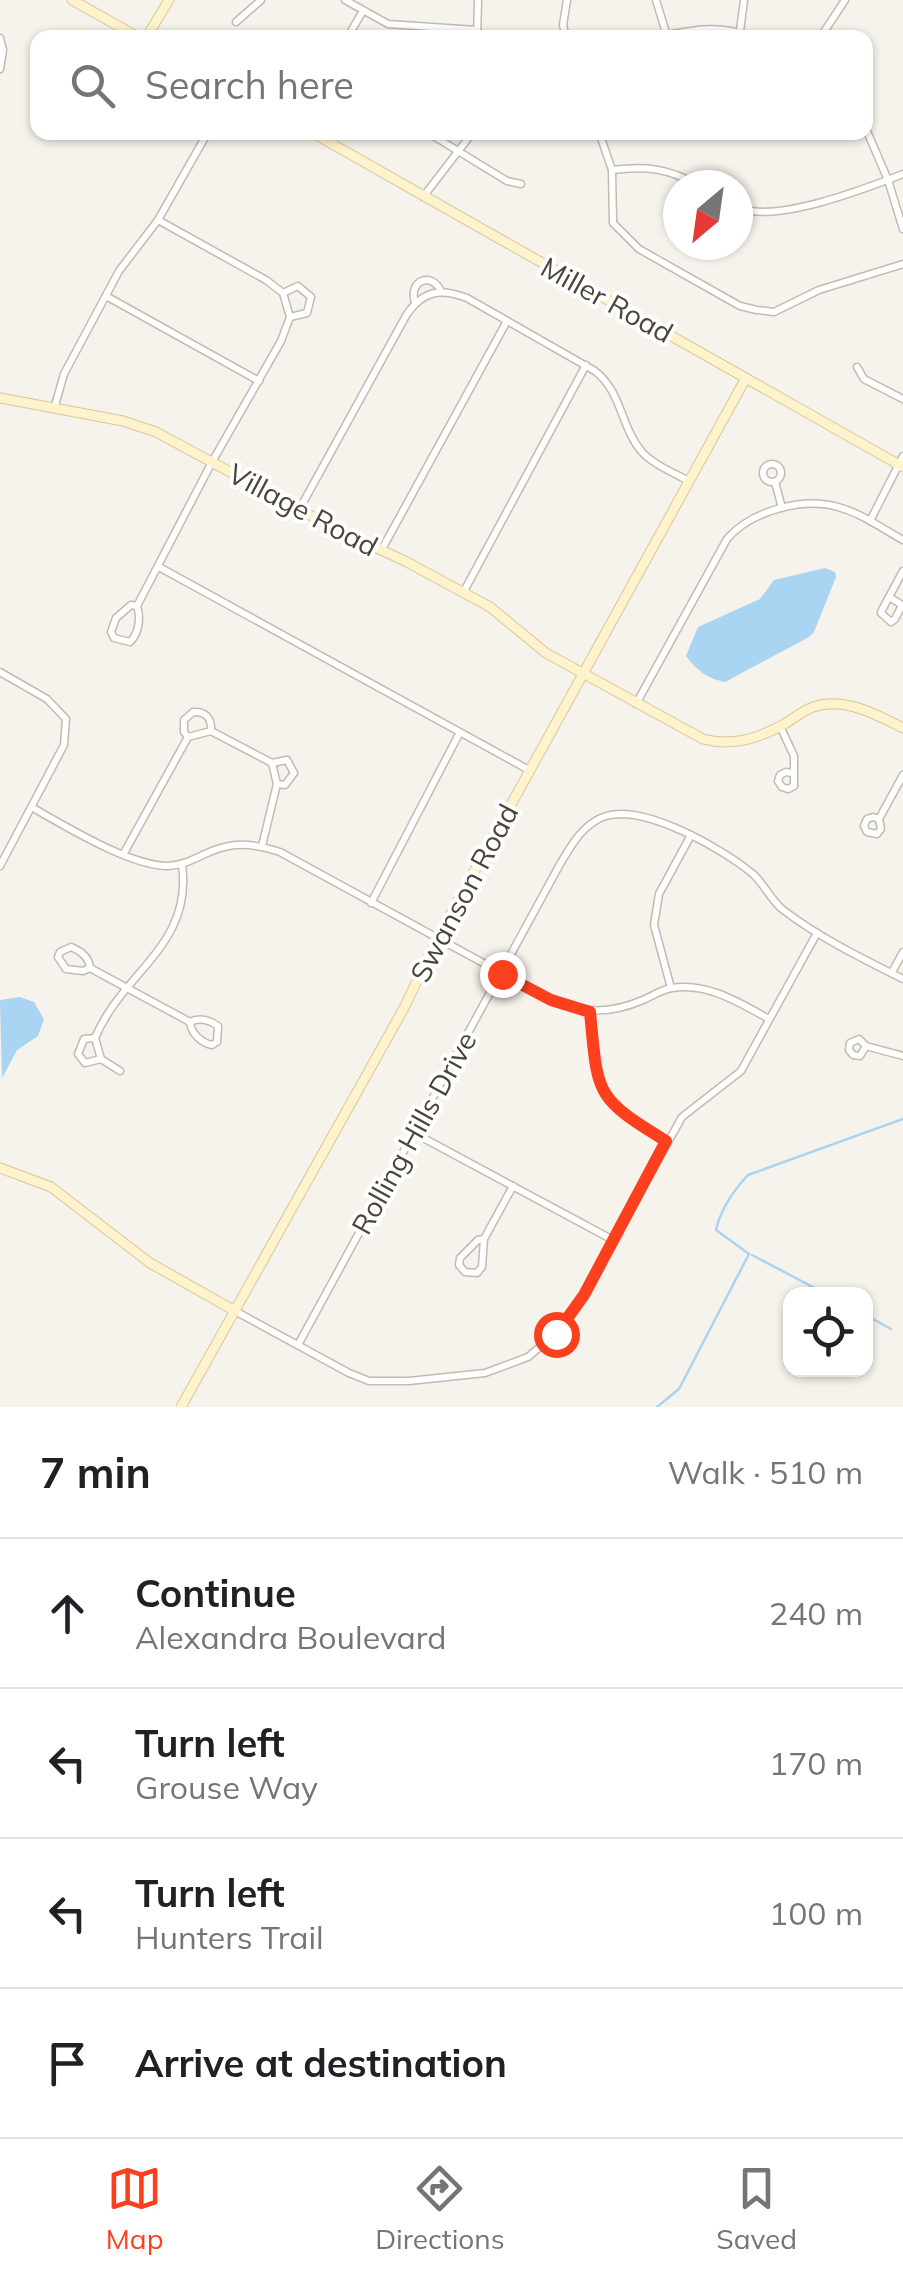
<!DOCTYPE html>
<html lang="en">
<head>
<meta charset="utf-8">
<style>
	body { margin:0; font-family:Mulish,sans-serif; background:#f2f2f2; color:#202124 }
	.controls { position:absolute; right:30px; bottom:30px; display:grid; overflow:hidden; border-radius:20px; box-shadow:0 2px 8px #0004 }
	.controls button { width:90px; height:90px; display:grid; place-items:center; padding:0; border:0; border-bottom:2px solid #e0e0e0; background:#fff; color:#202124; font:50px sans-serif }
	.compass { position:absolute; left:663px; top:170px; width:90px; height:90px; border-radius:50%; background:#fff; box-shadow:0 2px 8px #0004; rotate:209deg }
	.stop { position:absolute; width:30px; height:30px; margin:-22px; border:8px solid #fc3f1d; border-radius:50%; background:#fff }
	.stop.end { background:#fc3f1d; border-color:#fff; box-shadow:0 2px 10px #0008 }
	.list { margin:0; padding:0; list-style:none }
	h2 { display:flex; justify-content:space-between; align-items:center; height:130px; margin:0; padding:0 40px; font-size:42px }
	h2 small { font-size:32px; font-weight:400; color:#757577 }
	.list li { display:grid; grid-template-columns:65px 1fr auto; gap:30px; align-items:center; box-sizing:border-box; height:150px; padding:0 40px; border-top:2px solid #e0e0e0 }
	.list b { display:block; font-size:38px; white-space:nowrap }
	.list p { margin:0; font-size:32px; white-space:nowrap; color:#757577 }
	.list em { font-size:32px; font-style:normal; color:#757577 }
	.icon { flex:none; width:55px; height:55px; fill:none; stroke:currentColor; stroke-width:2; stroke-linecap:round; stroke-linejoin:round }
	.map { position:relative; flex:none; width:903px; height:1407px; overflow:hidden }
	.search { position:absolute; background:#fff; box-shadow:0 2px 8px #0004; left:30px; right:30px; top:30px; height:110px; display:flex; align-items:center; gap:25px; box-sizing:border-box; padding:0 35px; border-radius:20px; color:#757577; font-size:38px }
	.sheet { height:730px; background:#fff }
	nav { display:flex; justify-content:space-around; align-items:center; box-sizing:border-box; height:140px; border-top:2px solid #e0e0e0; background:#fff; font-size:28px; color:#757577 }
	nav a { display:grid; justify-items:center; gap:5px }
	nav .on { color:#fc3f1d }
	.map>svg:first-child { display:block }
	.water { fill:#a9d4f2 }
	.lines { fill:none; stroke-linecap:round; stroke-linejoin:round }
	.stream { stroke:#a9d4f2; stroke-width:2.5 }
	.street-casing { stroke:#c2bbae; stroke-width:9 }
	.secondary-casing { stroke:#d6c79b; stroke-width:11 }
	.street { stroke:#fff; stroke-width:6 }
	.secondary { stroke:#fff3cd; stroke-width:9 }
	.route { stroke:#fc3f1d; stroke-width:12 }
	.labels { text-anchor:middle; stroke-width:8; stroke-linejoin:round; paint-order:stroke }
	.street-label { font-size:28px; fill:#4b4439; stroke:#fff }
</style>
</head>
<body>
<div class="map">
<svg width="903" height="1407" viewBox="0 0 903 1407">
	<rect width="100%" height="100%" fill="#f6f3ec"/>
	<g class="water">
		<path d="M825,568L835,572L836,577L814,632L809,637L725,682C708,679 696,670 686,656L698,627L760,599L774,580Z"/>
		<polygon points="20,997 34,1002 44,1019 38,1036 17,1050 2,1078 0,1000"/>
	</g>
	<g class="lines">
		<g class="stream">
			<polyline points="752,1255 826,1294"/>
			<polyline points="866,1315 891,1329"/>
			<path d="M657,1407L679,1389L749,1254L716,1230C721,1208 733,1191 748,1175L903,1119"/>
		</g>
		<g class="street-casing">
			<g id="street">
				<polyline points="345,0 388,24 476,30"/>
				<polyline points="656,0 667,36"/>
				<polyline points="236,22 261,0"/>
				<polyline points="740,31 744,0"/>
				<polyline points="0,38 3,50 0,69"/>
				<polyline points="347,38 363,11"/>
				<polyline points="477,38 478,0"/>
				<polyline points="566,38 563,25 567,0"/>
				<path d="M654,38C688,30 720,23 754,38"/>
				<polyline points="820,38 845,0"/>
				<polyline points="866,129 888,180 903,229"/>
				<polyline points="427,132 507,181 521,184"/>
				<polyline points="599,132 612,170 613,223 639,249 740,306 757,310 774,312 819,290 903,264"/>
				<path d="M612,170C647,166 667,168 698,185"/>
				<polyline points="423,197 473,132"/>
				<path d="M738,207C772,225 867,188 903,174"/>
				<polyline points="283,293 298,286 311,297 307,313 290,317"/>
				<polyline points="106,296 259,381"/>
				<path d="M415,302C408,281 431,271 441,291"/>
				<polyline points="857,367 864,379 903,399"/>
				<polyline points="54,409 64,374 119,271 158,220 208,132"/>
				<circle cx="772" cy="473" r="9"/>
				<polyline points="775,482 782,508"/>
				<path d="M299,510L407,314C424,290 441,288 467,298L595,371C622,392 621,428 642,452C654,465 674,473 689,481"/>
				<polyline points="870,521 903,456"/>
				<polyline points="381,551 507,321"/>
				<polyline points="159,567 529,770"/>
				<polyline points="463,593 586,365"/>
				<polyline points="889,597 902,605 895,619 891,622 881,613 882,610 903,571"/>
				<path d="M137,606L131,605L116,618L111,632L114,638L130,642C139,633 141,618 137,606L212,462L281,341L290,317L283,293L266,280L158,220"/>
				<polyline points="0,672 47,699 66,719 64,745 0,866"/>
				<path d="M636,704L727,539C751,511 802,497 838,507C861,513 883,529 903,540"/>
				<polyline points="780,726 794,756 794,786 788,789 782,787 778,781 780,775 786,772 792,773"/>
				<path d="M188,737L184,732V720L193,712C205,711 212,718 211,731"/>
				<polyline points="272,763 287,760 294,773 285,785 277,784"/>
				<path d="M33,808C67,827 130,866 168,866C183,865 192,860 205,854C232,841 252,843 280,852L551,1000C584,1014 610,1014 643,1000C652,996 663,989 672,988C707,982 740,1003 769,1019"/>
				<polyline points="879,819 873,817 867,819 864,826 867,832 877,834 881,829 879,819 903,775"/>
				<polyline points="124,853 188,737 211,731 272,763 277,784 262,846"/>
				<polyline points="371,903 459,734"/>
				<path d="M90,968C89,957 81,951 71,947L60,952L58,957L66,969L83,971L90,968L190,1022C191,1034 202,1043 212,1045L217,1042L218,1026C210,1020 199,1017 190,1022"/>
				<polyline points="892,972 903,952"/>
				<polyline points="671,988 654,925 659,894 691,835"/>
				<path d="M590,1012C598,1094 594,1097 666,1141"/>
				<polyline points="95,1038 84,1039 78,1054 85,1063 101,1059"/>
				<polyline points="866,1046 860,1056 853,1055 849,1050 850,1043 859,1039 866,1046 903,1056"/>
				<path d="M120,1071L101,1059L95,1038C123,971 193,946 182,865"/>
				<polyline points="414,1133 613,1240"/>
				<polyline points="484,1239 478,1240 460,1258 459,1265 465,1272 477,1273 482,1267 484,1239 513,1186"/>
				<polyline points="235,1311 349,1373 369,1381 409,1381 485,1373 528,1357 555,1334 583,1295 682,1117 741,1071 817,933"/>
				<path d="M298,1345L559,866C570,847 583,823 606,816C645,804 723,849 753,874C764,884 771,900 782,909C818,937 863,959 903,979"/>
			</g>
		</g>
		<g class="secondary-casing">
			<g id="secondary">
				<polyline points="72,0 140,38"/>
				<polyline points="146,38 169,0"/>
				<polyline points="311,132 903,467"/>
				<path d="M0,398L123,421L156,432L332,527L405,561L490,607L546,653L703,739C733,747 760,738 786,723C794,718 804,710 813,707C844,696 877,715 903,728"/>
				<polyline points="0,1168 51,1187 150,1263 235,1311"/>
				<polyline points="181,1407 404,1008 437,939 746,378"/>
			</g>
		</g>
		<use href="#street" class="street"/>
		<use href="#secondary" class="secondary"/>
	</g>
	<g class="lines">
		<path class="route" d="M502,974L551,1000L590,1012C598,1095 594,1097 666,1141L584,1295L556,1334"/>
	</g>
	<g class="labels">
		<g class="street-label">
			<text transform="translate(607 300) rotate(29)" y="10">Miller Road</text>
			<text transform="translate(303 510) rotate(28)" y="10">Village Road</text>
			<text transform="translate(464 893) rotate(-62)" y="10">Swanson Road</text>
			<text transform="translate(414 1133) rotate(-61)" y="10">Rolling Hills Drive</text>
		</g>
	</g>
</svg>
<div class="controls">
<button><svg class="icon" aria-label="locate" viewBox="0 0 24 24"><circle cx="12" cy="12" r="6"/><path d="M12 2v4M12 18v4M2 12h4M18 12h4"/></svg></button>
</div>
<svg class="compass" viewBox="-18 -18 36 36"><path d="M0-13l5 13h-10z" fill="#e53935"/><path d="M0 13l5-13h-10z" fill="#757577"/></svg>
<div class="stop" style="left:556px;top:1334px"></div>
<div class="stop end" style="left:502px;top:974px"></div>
<div class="search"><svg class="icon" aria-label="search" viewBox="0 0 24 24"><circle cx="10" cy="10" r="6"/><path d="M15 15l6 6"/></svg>Search here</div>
</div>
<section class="sheet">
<h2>7 min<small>Walk · 510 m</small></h2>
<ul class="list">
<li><svg class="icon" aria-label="ahead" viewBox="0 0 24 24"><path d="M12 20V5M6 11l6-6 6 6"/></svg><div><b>Continue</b><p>Alexandra Boulevard</p></div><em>240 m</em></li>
<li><svg class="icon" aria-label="left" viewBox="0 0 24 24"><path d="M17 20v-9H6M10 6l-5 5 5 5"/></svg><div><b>Turn left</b><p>Grouse Way</p></div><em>170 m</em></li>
<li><svg class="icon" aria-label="left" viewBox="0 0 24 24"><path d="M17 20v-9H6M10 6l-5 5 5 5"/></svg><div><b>Turn left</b><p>Hunters Trail</p></div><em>100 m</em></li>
<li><svg class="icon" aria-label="arrive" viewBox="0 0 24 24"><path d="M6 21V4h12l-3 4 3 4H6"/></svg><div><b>Arrive at destination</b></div></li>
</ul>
</section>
<nav>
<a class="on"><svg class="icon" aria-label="map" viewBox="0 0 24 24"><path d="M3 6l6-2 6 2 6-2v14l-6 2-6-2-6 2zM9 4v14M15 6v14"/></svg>Map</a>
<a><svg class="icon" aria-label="directions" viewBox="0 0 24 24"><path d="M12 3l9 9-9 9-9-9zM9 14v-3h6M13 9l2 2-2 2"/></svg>Directions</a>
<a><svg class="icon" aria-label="saved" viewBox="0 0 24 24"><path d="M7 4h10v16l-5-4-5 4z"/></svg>Saved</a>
</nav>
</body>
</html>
